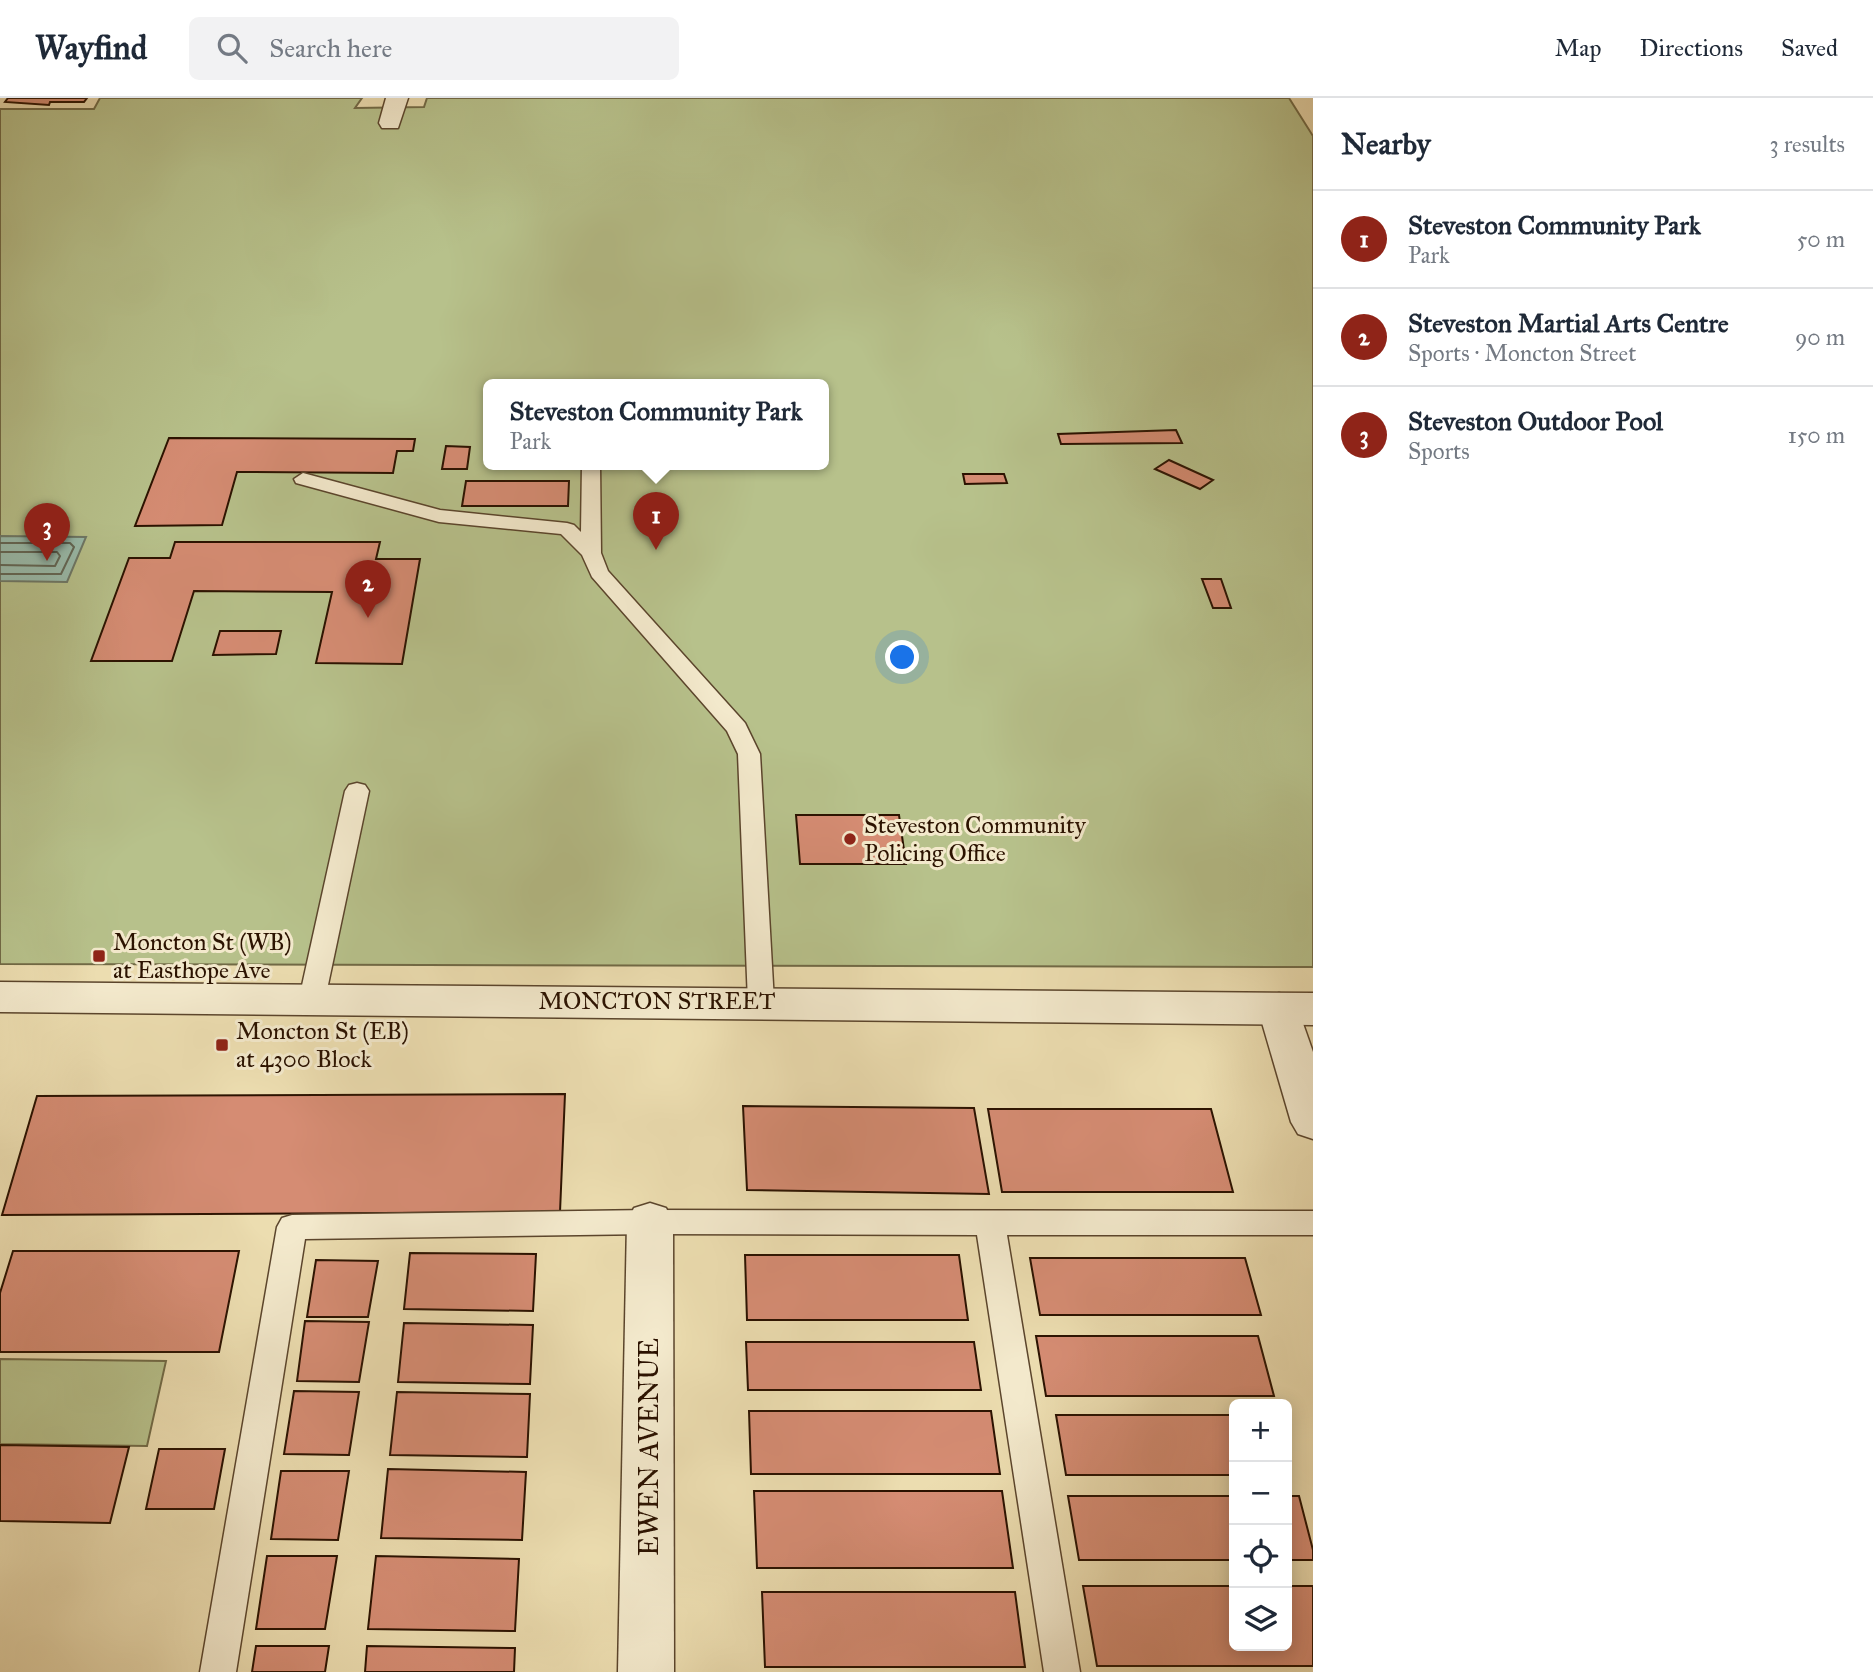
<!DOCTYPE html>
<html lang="en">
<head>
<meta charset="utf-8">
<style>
	body { margin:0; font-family:"IM FELL Great Primer",serif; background:#f2f2f3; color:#1f2937 }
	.controls { position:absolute; right:21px; bottom:21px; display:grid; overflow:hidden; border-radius:10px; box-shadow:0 4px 18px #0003 }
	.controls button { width:63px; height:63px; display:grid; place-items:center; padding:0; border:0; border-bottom:2px solid #e0e1e3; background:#fff; color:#1f2937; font:35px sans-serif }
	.you { position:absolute; left:903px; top:560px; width:24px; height:24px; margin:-18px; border:5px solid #fff; border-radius:50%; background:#1a73e8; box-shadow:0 0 0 10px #1a73e833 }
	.badge { display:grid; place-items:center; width:46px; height:46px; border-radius:50%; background:#8f2418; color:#fff; font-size:23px; font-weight:700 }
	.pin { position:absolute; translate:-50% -58px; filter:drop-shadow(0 2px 4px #0008) }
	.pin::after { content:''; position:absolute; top:37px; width:24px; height:21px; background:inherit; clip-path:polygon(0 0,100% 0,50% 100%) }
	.popup { position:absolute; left:483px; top:281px; width:346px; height:91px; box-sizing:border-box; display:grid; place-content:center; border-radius:10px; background:#fff; filter:drop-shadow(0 2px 5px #0005); font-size:23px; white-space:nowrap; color:#747a83 }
	.popup b { font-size:26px; color:#1f2937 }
	.popup::after { content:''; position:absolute; left:50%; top:100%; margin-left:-14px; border:14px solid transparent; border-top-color:#fff }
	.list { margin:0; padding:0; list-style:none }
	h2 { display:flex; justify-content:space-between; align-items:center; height:91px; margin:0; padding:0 28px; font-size:30px }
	h2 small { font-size:23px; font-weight:400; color:#747a83 }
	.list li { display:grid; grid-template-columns:46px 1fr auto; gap:21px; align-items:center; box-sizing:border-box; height:98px; padding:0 28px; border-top:2px solid #e0e1e3 }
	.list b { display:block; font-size:26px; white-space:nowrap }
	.list p { margin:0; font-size:23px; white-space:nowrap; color:#747a83 }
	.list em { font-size:23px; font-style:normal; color:#747a83 }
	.icon { flex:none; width:38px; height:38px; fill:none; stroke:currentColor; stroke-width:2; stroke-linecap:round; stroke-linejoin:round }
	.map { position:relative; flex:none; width:1313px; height:1574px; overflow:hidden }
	header { display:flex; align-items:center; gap:42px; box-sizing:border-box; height:98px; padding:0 35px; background:#fff; border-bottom:2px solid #e0e1e3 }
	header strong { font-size:33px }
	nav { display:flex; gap:38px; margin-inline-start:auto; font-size:24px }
	.search { width:490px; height:63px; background:#f2f2f3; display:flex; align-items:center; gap:18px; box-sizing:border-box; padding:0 24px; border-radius:10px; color:#747a83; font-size:26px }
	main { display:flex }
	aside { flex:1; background:#fff }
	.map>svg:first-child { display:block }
	.green { fill:#b7c18b; stroke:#716a46; stroke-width:2; fill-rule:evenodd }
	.water { fill:#99bcac; stroke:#6d7867; stroke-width:2 }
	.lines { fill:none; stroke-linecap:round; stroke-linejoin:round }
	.shore { stroke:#626756; stroke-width:2 }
	.building { fill:#d58c73; stroke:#2b1200; stroke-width:2 }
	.service-casing { stroke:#5b452c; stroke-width:3 }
	.minor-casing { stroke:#5b452c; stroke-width:3 }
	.tertiary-casing { stroke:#5b452c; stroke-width:3 }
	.service { fill:#f3e9cc; fill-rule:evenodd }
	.minor { fill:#f3e9cc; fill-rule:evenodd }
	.tertiary { fill:#f3e9cc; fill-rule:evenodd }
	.poi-dot { fill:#8f2418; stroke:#f3e9cc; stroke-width:2.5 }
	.labels { text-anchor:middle; stroke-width:6; stroke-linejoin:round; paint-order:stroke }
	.poi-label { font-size:24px; fill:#2b1200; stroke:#f3e9cc; text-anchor:start }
	.street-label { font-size:24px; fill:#2b1200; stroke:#f3e9cc }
	.near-street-label { font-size:28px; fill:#2b1200; stroke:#f3e9cc }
</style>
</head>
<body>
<header>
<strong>Wayfind</strong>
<div class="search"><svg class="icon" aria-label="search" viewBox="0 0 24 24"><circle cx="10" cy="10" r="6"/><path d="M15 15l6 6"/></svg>Search here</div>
<nav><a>Map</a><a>Directions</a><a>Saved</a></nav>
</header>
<main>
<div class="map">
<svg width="1313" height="1574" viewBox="0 0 1313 1574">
	<rect width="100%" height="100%" fill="#ecddb0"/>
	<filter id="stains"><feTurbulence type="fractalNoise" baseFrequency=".00286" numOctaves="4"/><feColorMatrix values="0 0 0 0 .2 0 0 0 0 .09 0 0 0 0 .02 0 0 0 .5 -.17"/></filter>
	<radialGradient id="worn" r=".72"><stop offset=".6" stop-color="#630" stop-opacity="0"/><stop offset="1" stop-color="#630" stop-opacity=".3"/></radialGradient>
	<g class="green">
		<path d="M100,0H362L355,10L424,9L427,0H1289L1313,38V869L0,866V11H94ZM488,286H824V366H488Z"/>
		<polygon points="0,1261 166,1263 147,1348 0,1346"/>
	</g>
	<polygon class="water" points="0,438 86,439 67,484 0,483"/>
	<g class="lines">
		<g class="shore">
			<polyline points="0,445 70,445 74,449 61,476 0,476"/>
			<polyline points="0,454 57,454 60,458 55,468 0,467"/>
		</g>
	</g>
	<g class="building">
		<polygon points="8,0 87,0 84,4 50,4 49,7 5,4"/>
		<polygon points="1176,332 1182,345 1061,346 1058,336"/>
		<polygon points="169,340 415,341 413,353 397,353 393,375 237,374 222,427 135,428"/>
		<polygon points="446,348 470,349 467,371 442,371"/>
		<polygon points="1169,362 1213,382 1200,391 1155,371"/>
		<polygon points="963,376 1004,376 1007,385 965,386"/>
		<polygon points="466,383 569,383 568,408 462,408"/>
		<polygon points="175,444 380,444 376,461 420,461 402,566 316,565 332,494 194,493 172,563 91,563 129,460 170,460"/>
		<polygon points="1202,481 1221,481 1231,510 1213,510"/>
		<polygon points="220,533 281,533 276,556 213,557"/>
		<polygon points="796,717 899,717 906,766 800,766"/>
		<polygon points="565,996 560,1114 2,1117 37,998"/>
		<polygon points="743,1008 974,1010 989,1096 747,1092"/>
		<polygon points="988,1011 1211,1011 1233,1094 1002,1094"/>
		<polygon points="13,1153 239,1153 219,1254 0,1254 0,1195"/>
		<polygon points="410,1155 536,1156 533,1213 404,1211"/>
		<polygon points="745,1157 959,1157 968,1222 747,1222"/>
		<polygon points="1030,1160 1245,1160 1261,1217 1040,1217"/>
		<polygon points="316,1162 378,1163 368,1219 307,1219"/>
		<polygon points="305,1223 369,1224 359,1284 297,1283"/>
		<polygon points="404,1225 533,1227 530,1286 398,1284"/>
		<polygon points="1036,1238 1258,1238 1274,1298 1046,1298"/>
		<polygon points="746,1244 974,1244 981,1292 748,1292"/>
		<polygon points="294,1293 359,1294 349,1357 284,1356"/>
		<polygon points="397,1294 530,1296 527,1359 390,1357"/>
		<polygon points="749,1313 991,1313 1000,1376 751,1376"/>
		<polygon points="1056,1317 1234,1317 1234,1377 1066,1377"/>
		<polygon points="0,1347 129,1349 110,1425 0,1423"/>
		<polygon points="159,1351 225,1351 214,1411 146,1411"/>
		<polygon points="388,1371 526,1374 522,1442 381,1440"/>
		<polygon points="281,1373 349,1373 338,1442 271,1441"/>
		<polygon points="754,1393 1002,1393 1013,1470 757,1470"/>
		<polygon points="1068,1398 1234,1398 1234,1462 1079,1462"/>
		<polygon points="1287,1398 1299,1398 1313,1452 1313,1462 1287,1462"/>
		<polygon points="267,1458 337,1458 325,1531 256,1531"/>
		<polygon points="376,1458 519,1461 515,1533 368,1531"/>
		<polygon points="1083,1488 1234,1488 1234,1548 1287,1548 1287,1488 1313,1488 1313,1568 1097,1568"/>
		<polygon points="762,1494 1015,1494 1025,1569 765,1569"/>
		<polygon points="256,1548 329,1548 325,1574 252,1574"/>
		<polygon points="367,1548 515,1550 514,1574 365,1574"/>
	</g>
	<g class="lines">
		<g class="service-casing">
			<g id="service">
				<polygon points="582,366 600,366 601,455 608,473 745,625 760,656 774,904 770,911 761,914 752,911 748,904 738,656 727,633 592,479 582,457 561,436 439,424 296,385 294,381 303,375 440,412 567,425 574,427 581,434"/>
				<polygon points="357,685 365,687 369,693 325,901 321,908 312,911 303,908 299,901 345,693 349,687"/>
				<polygon points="650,1112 1313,1113 1313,1137 1007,1137 1080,1574 1044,1574 977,1137 650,1136 305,1141 236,1574 200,1574 277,1129 282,1120 292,1117"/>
			</g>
		</g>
		<g class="minor-casing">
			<g id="minor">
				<polygon points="386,0 408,0 398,30 382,30 379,25"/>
				<polygon points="1279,895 1294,900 1313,954 1313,1041 1298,1036 1291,1024 1258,911 1264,900"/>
				<polygon points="650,1105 666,1110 673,1124 674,1574 618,1574 627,1124 634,1110"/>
			</g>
		</g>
		<g class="tertiary-casing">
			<polygon id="tertiary" points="0,884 1313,895 1313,927 0,914"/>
		</g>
		<use href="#service" class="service"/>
		<use href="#minor" class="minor"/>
		<use href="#tertiary" class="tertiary"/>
	</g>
	<g class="poi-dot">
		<circle cx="850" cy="741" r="7"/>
		<rect x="92" y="851" width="14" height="14" rx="3.5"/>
		<rect x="215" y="940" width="14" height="14" rx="3.5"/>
	</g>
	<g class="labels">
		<g class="poi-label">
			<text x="864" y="735">Steveston Community<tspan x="864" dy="28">Policing Office</tspan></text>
			<text x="113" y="852">Moncton St (WB)<tspan x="113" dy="28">at Easthope Ave</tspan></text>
			<text x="236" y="941">Moncton St (EB)<tspan x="236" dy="28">at 4300 Block</tspan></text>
		</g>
		<g class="street-label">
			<text x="657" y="911">MONCTON STREET</text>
		</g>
		<g class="near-street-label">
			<text transform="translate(648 1349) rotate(-90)" y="10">EWEN AVENUE</text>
		</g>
	</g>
	<rect width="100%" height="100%" filter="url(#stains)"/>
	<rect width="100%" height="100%" fill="url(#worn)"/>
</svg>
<div class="controls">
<button>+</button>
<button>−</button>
<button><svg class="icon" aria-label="locate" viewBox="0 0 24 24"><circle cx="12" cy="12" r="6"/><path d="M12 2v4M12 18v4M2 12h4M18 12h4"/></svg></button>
<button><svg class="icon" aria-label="layers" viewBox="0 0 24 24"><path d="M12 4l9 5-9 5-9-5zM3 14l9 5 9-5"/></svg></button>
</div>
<div class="you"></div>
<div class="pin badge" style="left:656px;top:452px">1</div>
<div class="popup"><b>Steveston Community Park</b>Park</div>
<div class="pin badge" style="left:368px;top:520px">2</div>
<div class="pin badge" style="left:47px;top:463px">3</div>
</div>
<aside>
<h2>Nearby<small>3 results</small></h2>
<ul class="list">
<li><span class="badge">1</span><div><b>Steveston Community Park</b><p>Park</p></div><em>50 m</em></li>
<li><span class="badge">2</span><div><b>Steveston Martial Arts Centre</b><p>Sports · Moncton Street</p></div><em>90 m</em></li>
<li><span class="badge">3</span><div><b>Steveston Outdoor Pool</b><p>Sports</p></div><em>150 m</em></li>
</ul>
</aside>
</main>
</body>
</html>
